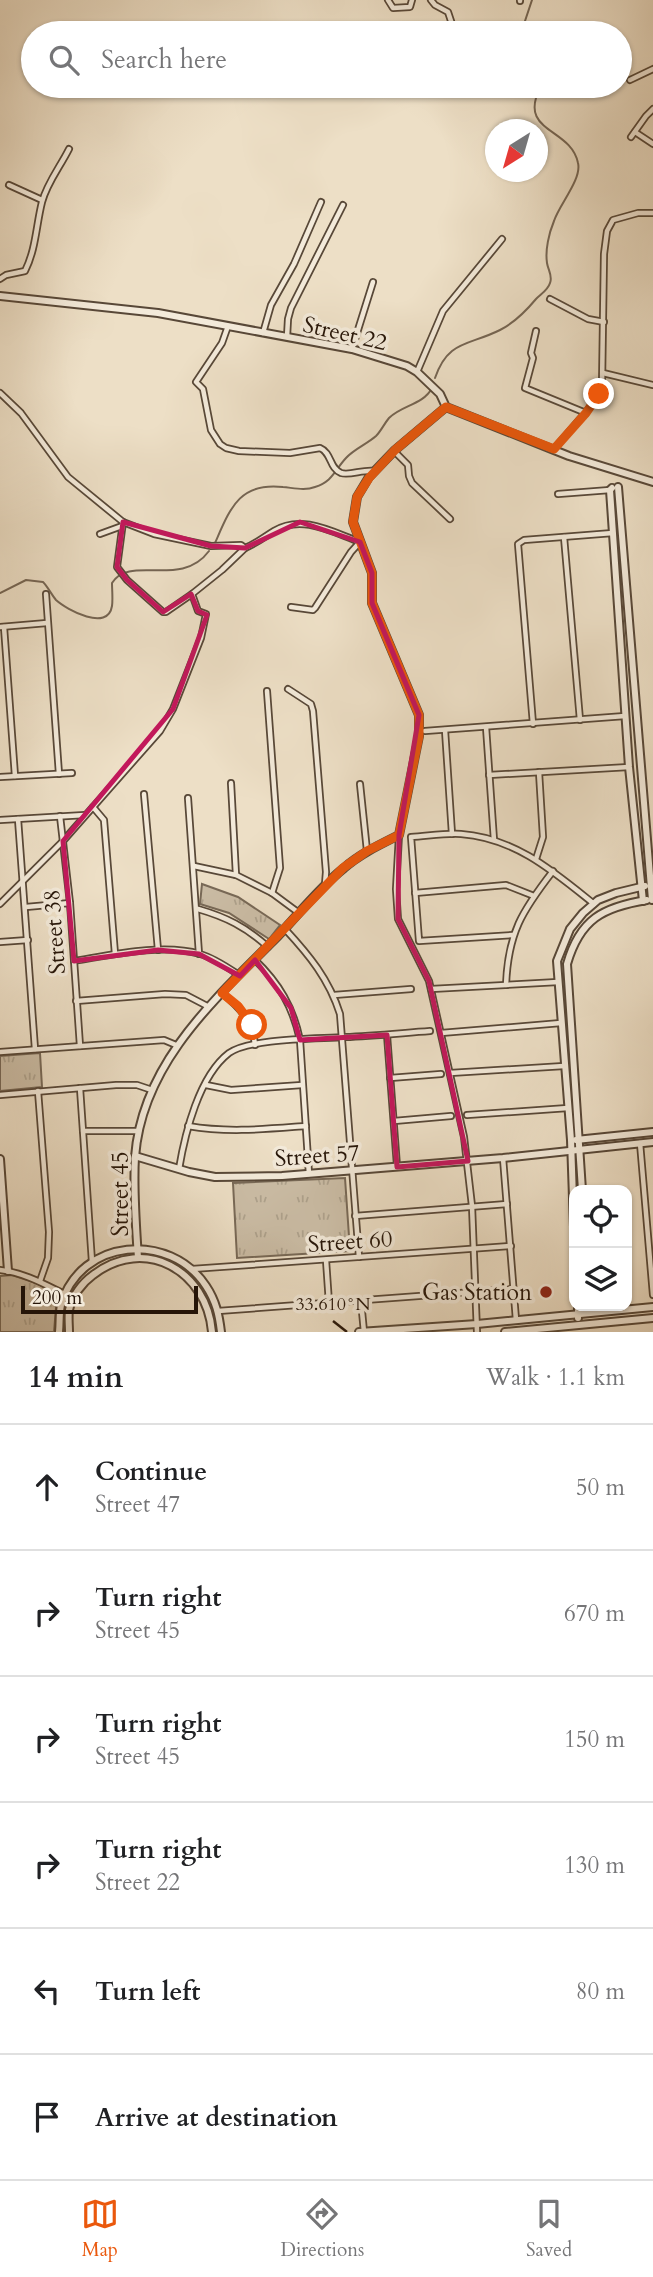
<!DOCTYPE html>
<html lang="en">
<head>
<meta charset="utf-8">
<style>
	body { margin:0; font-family:Cardo,serif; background:#f2f2f2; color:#202124 }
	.controls { position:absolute; right:21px; bottom:21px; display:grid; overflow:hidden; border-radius:14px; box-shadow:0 2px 5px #0004 }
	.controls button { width:63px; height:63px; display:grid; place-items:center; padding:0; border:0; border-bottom:2px solid #e0e0e0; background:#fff; color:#202124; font:35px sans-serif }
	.compass { position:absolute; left:485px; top:119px; width:63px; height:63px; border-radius:50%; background:#fff; box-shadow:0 2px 5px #0004; rotate:217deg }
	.scale { position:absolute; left:21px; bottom:18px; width:177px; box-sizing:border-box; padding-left:7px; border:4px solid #261508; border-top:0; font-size:19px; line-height:24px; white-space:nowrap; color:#261508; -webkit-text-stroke:5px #f3eada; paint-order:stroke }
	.stop { position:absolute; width:21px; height:21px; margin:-16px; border:5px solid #ea580c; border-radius:50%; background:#fff }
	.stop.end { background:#ea580c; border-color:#fff; box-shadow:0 2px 7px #0008 }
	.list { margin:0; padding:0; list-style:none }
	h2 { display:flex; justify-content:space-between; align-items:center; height:91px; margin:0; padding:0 28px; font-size:30px }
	h2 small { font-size:23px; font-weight:400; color:#757577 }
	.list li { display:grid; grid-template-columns:46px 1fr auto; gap:21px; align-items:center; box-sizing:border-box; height:126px; padding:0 28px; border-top:2px solid #e0e0e0 }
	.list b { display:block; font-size:26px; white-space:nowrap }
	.list p { margin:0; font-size:23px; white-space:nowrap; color:#757577 }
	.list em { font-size:23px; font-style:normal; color:#757577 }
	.icon { flex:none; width:38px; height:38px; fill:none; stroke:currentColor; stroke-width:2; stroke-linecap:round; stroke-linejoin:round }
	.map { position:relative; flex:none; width:653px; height:1332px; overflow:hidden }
	.search { position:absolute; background:#fff; box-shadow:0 2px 5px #0004; left:21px; right:21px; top:21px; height:77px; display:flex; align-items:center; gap:18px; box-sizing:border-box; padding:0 24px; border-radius:38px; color:#757577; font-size:26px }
	.sheet { height:847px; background:#fff }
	nav { display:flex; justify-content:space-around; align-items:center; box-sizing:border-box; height:98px; border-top:2px solid #e0e0e0; background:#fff; font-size:19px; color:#757577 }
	nav a { display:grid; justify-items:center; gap:4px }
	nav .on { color:#ea580c }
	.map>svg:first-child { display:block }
	.park { fill:url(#park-tufts); stroke:#786957; stroke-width:2 }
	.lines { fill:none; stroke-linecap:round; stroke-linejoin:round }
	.stream { stroke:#756553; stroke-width:2 }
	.minor-casing { stroke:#584838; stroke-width:8 }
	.tertiary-casing { stroke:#584838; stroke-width:10 }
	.minor { stroke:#f3eada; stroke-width:4.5 }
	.tertiary { stroke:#f3eada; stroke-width:6 }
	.route { stroke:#ea580c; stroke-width:9 }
	.marked { fill:none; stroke:#c2185b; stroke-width:5; stroke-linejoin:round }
	.ticks { fill:none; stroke:#261508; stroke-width:2.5 }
	.poi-dot { fill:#8f2418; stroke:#f3eada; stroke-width:2.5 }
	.labels { text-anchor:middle; stroke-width:7; stroke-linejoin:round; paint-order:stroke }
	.street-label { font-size:23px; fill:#261508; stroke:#f3eada }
	.poi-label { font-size:23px; fill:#261508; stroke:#f3eada; text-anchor:end }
	.ticks-label { font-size:18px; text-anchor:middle; fill:#261508; stroke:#f3eada; stroke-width:7; stroke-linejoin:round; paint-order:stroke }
</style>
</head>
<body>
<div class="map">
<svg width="653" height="1332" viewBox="0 0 653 1332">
	<defs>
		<pattern id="park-tufts" width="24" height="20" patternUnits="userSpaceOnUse" patternTransform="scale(1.75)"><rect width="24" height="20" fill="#cbbda6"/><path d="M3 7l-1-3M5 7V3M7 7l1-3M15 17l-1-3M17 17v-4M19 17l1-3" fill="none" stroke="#aea28d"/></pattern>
	</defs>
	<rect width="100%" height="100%" fill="#eddfc6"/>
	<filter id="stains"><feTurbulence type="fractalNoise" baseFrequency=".00286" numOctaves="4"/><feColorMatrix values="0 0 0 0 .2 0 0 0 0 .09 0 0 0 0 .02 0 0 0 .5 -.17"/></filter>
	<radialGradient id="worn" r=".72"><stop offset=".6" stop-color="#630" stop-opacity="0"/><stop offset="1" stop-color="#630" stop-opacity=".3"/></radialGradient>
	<g class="park">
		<polygon points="202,884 238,897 280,925 269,939 229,913 200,904"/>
		<polygon points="40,1053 42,1087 0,1091 0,1056"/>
		<polygon points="345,1178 350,1251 237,1258 233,1183"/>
		<polygon points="12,1275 36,1283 57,1295 54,1332 0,1332 0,1276"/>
	</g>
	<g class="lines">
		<g class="stream">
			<polyline points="528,33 525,21 532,0"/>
			<path d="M435,378C448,340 468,346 500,330C514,323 526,311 536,299C541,294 548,290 550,283C553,276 548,270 547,263C545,250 549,233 554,221C559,205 582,179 578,163C571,127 516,133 541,86"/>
			<path d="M215,543C230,509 239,482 283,487C294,488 305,491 315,487C333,481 334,471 346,458C354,449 367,444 376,436C381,431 384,424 389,418C402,405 423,405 432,388"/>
			<path d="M0,593L26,580L43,582C48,587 51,594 56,600C67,610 108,632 112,606C113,599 112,590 112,583C130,554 181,589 209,551"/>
		</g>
		<g class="minor-casing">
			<g id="minor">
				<polyline points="388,0 393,8 410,7 412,0"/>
				<polyline points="431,0 435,5 448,12 455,33"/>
				<polyline points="520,1 520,0"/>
				<polyline points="630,80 653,69"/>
				<polyline points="635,132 653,144"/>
				<polyline points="631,137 646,116 653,109"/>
				<polyline points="9,185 42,200"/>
				<path d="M0,279L6,275L25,271C36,249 36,226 42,202C47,183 60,167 69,149"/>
				<polyline points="550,299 588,319 604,322"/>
				<path d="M228,326L222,343L196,382L203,389L211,430L220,444L226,448L239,451L290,453L320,448C332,453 329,468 341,473C350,476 363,469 375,471"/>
				<polyline points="536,331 531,353 533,358 525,388 586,413"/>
				<polyline points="263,333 271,305 294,264 321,202"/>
				<polyline points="287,337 288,319 291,308 343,205"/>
				<polyline points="352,349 373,282"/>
				<polyline points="417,372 443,311 502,239"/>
				<polyline points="603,373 653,385"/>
				<polyline points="0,393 21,413 68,477 123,522 154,534 211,546 241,545 245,548 222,570 192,594 198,611 206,614 201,638 173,709 160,731 63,841 0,904"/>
				<polyline points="554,449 597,399 602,385 604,254 607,231 613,220 638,213 653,213"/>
				<polyline points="394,451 408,465 409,476 412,483 450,519"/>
				<polyline points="558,494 610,490"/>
				<polyline points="123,522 117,567 127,580 163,612 166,612 192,594"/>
				<polyline points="100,534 122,526"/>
				<polyline points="564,537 580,720"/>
				<path d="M245,548C257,543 264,537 274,531C302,514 332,532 360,542L351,552L315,608L313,610L291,607"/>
				<polyline points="46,594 59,774"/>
				<polyline points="0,627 47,623"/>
				<polyline points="4,627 15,776"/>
				<polyline points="288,689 311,704 313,711 326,872 325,884"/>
				<polyline points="267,691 280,868 272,893"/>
				<polyline points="533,724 518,544 524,540 613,533"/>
				<polyline points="486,727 494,840"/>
				<polyline points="445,730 452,834"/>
				<polyline points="425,731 625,716"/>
				<polyline points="489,775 629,767"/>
				<polyline points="0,777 72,773"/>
				<polyline points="231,783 236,875"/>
				<polyline points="360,784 367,851"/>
				<polyline points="144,794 158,950"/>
				<polyline points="188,798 199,954"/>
				<polyline points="93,807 104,820 115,954"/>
				<polyline points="60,816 70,903 80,1046"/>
				<polyline points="18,819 35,1049"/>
				<polyline points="0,820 85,815"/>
				<polyline points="399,835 396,889 398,919 429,981 464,1137 472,1206 477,1332"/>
				<polyline points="536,859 543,837 539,772"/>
				<polyline points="194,866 236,875 272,893 299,913"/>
				<polyline points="415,893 506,885 534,896"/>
				<polyline points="26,907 70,903"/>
				<path d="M198,909C226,917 246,927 268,947"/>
				<path d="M285,929C309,955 329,979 340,1014L359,1257"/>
				<path d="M513,935L419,941L411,837C428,836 444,833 461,834C515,838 553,871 594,904"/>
				<polyline points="0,942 28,940"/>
				<path d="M255,960C279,983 293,1007 300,1040L309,1174"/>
				<path d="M74,961C111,955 163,943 200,954C214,958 227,967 239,975"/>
				<path d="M506,985C508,933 522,911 553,871"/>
				<polyline points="431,989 558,982"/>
				<path d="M222,993C240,1008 253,1021 255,1045"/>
				<polyline points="334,995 411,989"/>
				<polyline points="76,1001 165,994 186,995 209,1007"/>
				<polyline points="441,1033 561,1023"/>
				<polyline points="387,1035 397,1166"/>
				<polyline points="0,1052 164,1040 176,1045"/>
				<polyline points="450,1073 564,1066"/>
				<polyline points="390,1078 441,1074"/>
				<polyline points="206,1085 231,1090 302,1085"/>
				<polyline points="80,1088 92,1262"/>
				<polyline points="38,1091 49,1232 48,1258 40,1281"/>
				<polyline points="0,1095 116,1085 137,1085 152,1090"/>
				<polyline points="467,1115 568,1108"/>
				<polyline points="394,1121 451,1116"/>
				<path d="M188,1126C228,1133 266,1129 306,1126"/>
				<polyline points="83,1131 139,1131"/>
				<polyline points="640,1143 653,1295"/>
				<polyline points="503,1158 516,1320"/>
				<path d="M179,1169C185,1133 199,1076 229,1053C250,1038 318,1039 345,1037C373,1036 402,1033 430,1031"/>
				<polyline points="355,1216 507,1204"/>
				<polyline points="326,1260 329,1303"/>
				<polyline points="192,1269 511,1246"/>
				<path d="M0,1270C27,1273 49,1287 73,1298"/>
				<polyline points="361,1301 364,1332"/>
				<polyline points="218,1311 513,1289"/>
			</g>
		</g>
		<g class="tertiary-casing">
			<g id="tertiary">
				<polyline points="0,296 158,313 352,349 407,366 417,372 440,394 446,407 569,456 653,482"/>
				<polyline points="618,487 652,900"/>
				<polyline points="612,488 610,490 629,767 643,901"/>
				<polyline points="576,1140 653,1132"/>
				<polyline points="135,1156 189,1172 215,1177 282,1176 503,1158 653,1142"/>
				<polyline points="0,1159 8,1271"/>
				<path d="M582,1190L567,964C580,919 603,907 647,900"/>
				<polyline points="574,1227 571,1140 557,961 570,929 583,913 598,900 616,893 645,886"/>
				<path d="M138,1258C136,1226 133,1190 135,1157C142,1063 215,999 277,937C299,914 319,888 344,868C360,854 379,845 399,835L419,736V715L372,603V573L353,522L357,497L369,477L395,450L446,407"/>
				<polyline points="578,1306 578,1318"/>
				<path d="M59,1332C60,1323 59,1314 61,1305C80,1238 170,1231 206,1286C216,1301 219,1315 221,1332"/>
				<path d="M69,1332C69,1325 68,1317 69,1310C72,1296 82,1283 93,1275C145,1235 207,1271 212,1332"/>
				<polyline points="359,1332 477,1324 653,1307"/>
				<polyline points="505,1332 653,1318"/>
			</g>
		</g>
		<use href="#minor" class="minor"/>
		<use href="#tertiary" class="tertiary"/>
	</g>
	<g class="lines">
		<polyline class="route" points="252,1025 238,1006 222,993 343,868 367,851 399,835 419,736 419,715 372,603 372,573 353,522 357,497 369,478 395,450 446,407 554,449 586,413 599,394"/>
	</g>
	<path class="marked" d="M123,522L211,546L245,548L300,522L360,542L372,573V603L419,715L399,835L398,919L429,981L468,1161L397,1167L387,1035L300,1040L291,1008L255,960L240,976L199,954L158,950L74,961L63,841L173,709L207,615L198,611L191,594L163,612L127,580L117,567Z"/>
	<path class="ticks" d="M333,1321L347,1332"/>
	<circle class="poi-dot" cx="546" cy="1292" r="7"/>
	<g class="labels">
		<g class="street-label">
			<text transform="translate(345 333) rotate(13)" y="8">Street 22</text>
			<text transform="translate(54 932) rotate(-94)" y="8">Street 38</text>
			<text transform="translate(317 1155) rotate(-4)" y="8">Street 57</text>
			<text transform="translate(120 1194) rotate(-90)" y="8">Street 45</text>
			<text transform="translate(350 1241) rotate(-4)" y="8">Street 60</text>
		</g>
		<g class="poi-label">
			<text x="532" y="1300">Gas Station</text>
		</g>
	</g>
	<g class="ticks-label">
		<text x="333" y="1310">33.610°N</text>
	</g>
	<rect width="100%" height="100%" filter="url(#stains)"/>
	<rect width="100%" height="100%" fill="url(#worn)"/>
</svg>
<div class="controls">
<button><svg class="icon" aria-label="locate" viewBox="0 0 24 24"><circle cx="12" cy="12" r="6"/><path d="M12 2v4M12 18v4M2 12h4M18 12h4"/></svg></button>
<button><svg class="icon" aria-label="layers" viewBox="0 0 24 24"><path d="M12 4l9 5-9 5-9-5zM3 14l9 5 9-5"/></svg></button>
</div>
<svg class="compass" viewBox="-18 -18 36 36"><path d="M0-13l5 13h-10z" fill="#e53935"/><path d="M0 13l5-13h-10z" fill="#757577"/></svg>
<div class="scale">200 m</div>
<div class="stop" style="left:252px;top:1025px"></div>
<div class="stop end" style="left:599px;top:394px"></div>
<div class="search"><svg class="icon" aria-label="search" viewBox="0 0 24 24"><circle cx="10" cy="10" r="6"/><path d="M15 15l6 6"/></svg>Search here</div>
</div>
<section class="sheet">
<h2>14 min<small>Walk · 1.1 km</small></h2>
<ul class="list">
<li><svg class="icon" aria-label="ahead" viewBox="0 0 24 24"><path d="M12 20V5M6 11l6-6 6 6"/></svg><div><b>Continue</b><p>Street 47</p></div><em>50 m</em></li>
<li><svg class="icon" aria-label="right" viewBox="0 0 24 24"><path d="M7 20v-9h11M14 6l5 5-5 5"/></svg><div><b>Turn right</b><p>Street 45</p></div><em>670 m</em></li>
<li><svg class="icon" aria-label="right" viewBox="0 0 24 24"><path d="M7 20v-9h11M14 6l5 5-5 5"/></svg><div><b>Turn right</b><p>Street 45</p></div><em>150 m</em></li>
<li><svg class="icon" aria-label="right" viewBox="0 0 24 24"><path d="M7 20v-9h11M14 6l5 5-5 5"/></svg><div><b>Turn right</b><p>Street 22</p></div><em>130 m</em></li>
<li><svg class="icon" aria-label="left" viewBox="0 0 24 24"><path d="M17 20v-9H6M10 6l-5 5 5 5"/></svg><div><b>Turn left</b></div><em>80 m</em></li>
<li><svg class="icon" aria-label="arrive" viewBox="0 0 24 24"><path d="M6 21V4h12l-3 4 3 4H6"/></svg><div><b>Arrive at destination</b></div></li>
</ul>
</section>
<nav>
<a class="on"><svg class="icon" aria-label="map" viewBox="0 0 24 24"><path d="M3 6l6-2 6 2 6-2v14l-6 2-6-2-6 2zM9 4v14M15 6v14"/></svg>Map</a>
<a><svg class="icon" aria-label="directions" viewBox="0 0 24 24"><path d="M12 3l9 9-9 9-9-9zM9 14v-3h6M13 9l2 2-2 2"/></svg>Directions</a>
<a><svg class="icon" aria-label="saved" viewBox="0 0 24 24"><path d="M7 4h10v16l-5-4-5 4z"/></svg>Saved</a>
</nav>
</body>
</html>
